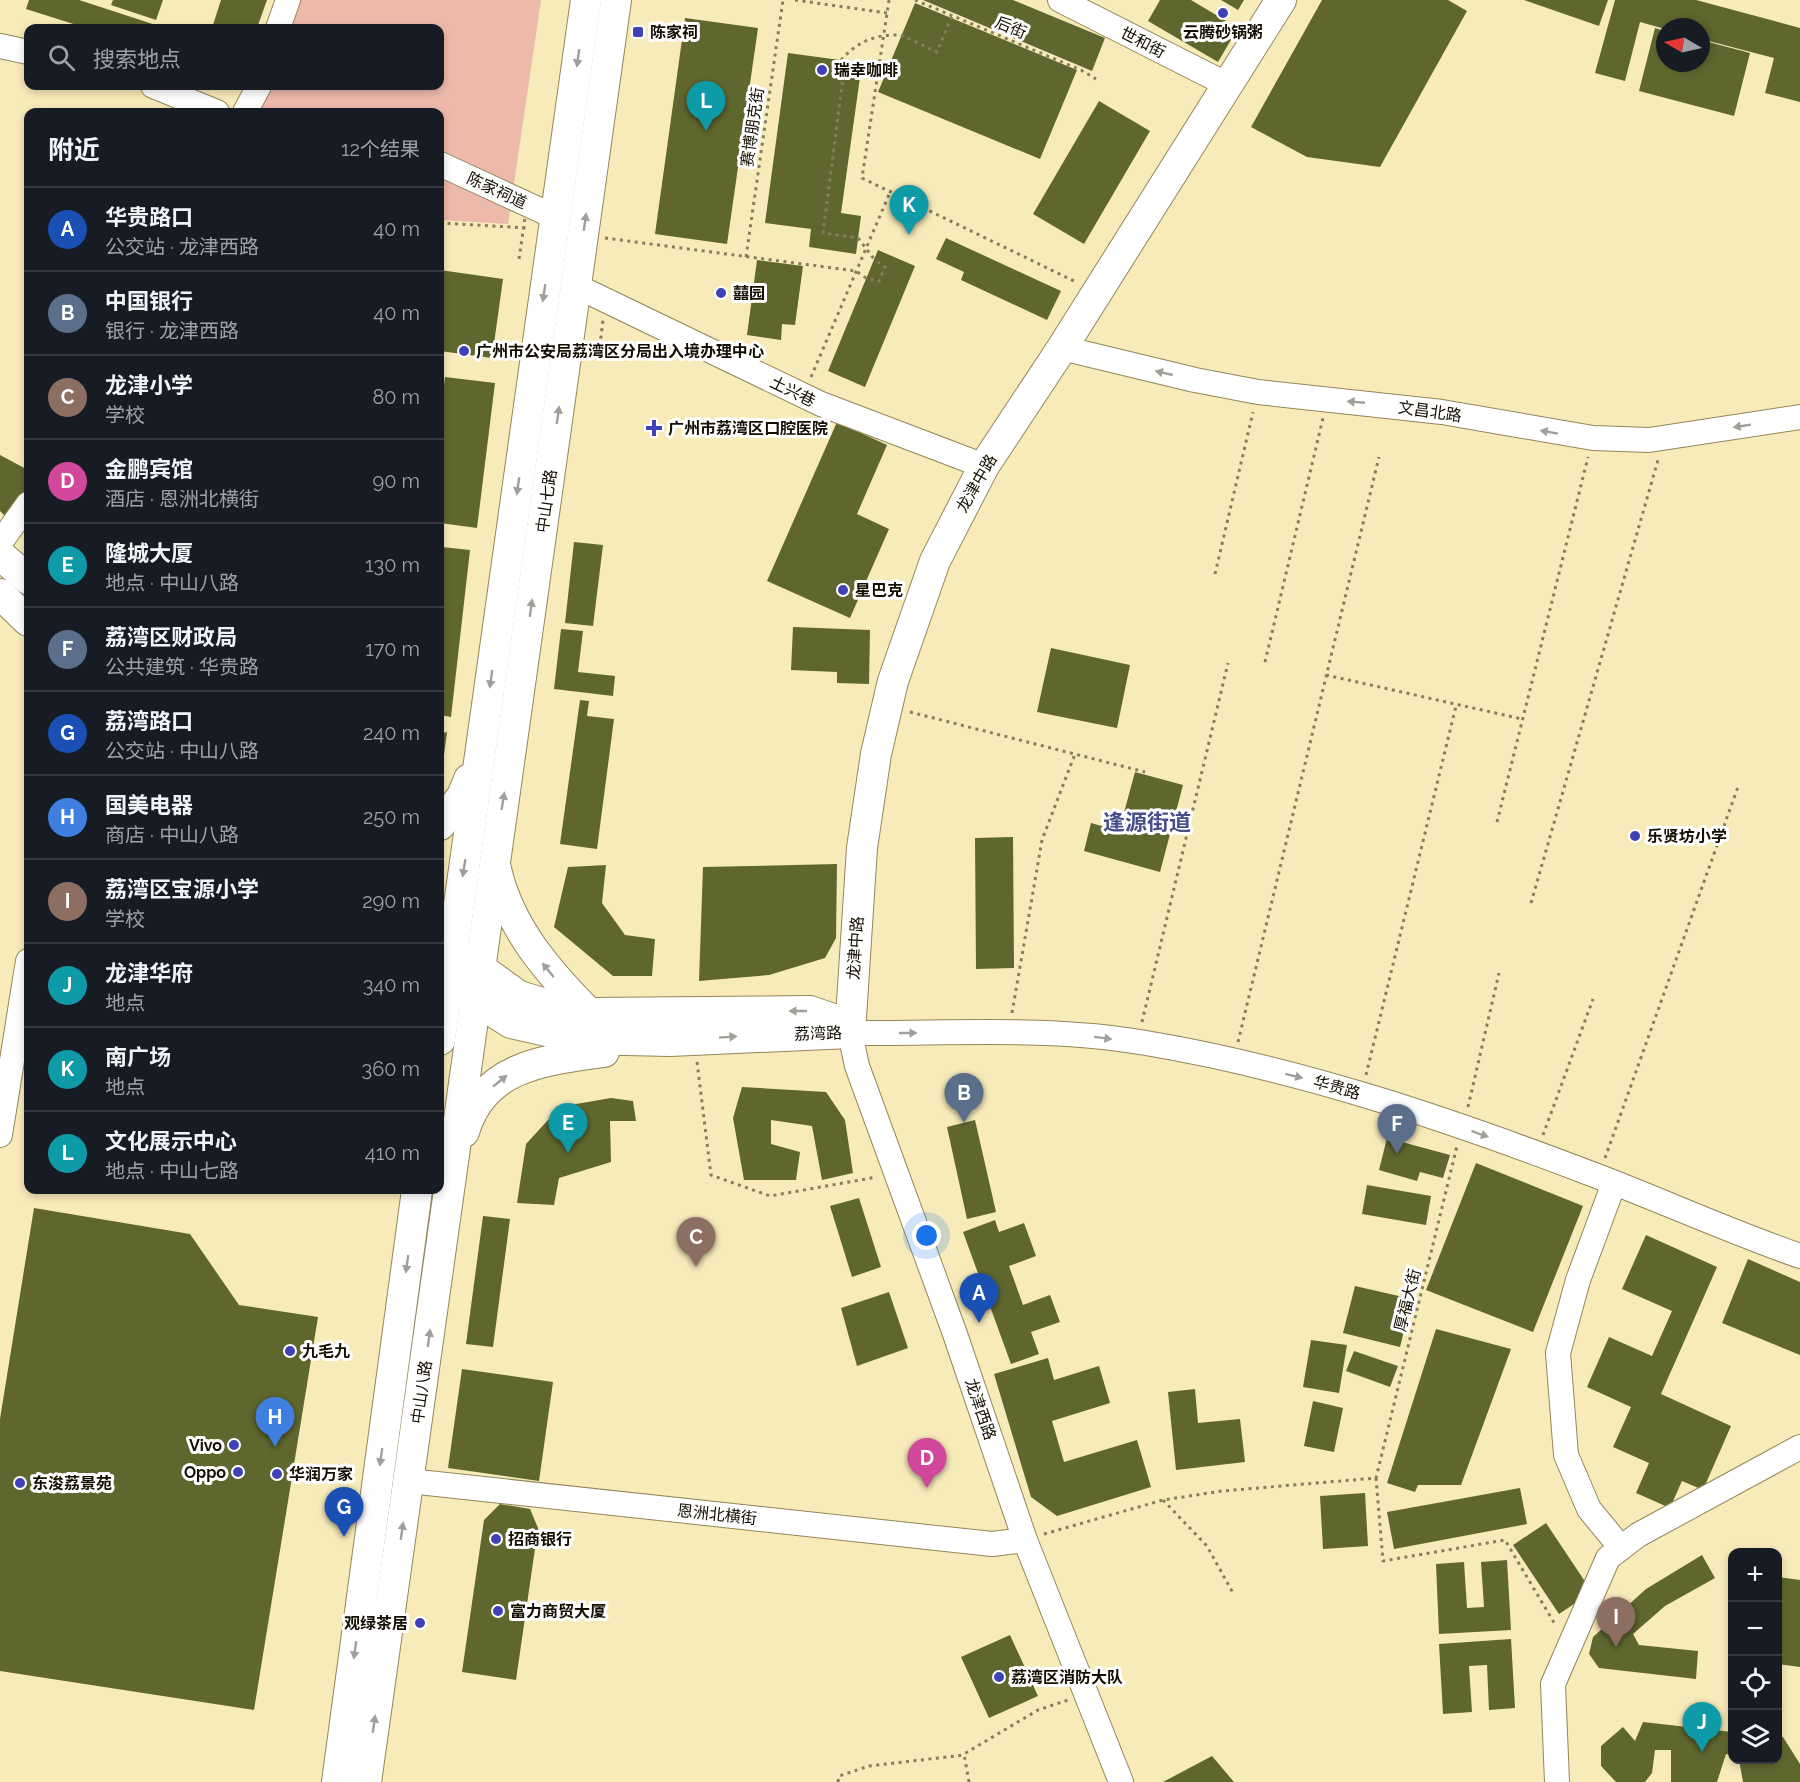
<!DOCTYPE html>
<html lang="zh">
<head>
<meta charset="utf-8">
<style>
	body { margin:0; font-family:Raleway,"Noto Sans SC",sans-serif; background:#242831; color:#f1f3f6 }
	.controls { position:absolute; right:18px; bottom:18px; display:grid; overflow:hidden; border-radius:12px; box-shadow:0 3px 9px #0003 }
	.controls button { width:54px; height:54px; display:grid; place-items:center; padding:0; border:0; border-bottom:2px solid #363941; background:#171b24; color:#f1f3f6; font:30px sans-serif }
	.compass { position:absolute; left:1656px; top:18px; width:54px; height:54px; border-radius:50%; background:#171b24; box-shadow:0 3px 9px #0003; rotate:279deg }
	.you { position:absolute; left:927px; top:1236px; width:21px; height:21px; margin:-15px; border:4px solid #fff; border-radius:50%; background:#1a73e8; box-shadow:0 0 0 9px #1a73e833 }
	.badge { display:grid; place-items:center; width:39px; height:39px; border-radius:50%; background:#a0a3d9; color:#fff; font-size:20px; font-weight:700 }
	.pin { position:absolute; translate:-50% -50px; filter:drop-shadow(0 2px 3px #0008) }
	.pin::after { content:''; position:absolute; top:32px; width:21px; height:18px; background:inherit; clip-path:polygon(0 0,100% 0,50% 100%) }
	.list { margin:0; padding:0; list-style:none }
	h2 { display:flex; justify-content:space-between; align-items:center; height:78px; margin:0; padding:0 24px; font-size:26px }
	h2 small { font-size:20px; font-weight:400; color:#9ea1a6 }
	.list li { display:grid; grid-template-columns:39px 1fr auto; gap:18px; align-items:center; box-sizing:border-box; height:84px; padding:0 24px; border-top:2px solid #363941 }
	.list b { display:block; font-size:22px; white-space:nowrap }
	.list p { margin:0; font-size:20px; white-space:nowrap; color:#9ea1a6 }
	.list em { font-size:20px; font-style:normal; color:#9ea1a6 }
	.icon { flex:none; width:33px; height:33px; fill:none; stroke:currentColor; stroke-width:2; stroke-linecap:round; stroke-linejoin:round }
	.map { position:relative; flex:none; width:1800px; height:1782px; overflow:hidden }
	.search { position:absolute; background:#171b24; box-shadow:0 3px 9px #0003; left:24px; top:24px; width:420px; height:66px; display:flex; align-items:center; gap:15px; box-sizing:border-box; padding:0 21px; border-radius:12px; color:#9ea1a6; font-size:22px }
	.panel { position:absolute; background:#171b24; box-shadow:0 3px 9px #0003; left:24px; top:108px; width:420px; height:1086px; border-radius:12px }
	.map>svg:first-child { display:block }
	.green { fill:#edb9ab }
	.building { fill:#60672e }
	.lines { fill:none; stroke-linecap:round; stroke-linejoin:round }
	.minor-casing { stroke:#938659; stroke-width:26 }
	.major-casing { stroke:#938659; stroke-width:32 }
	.path { stroke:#867d5e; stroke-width:3; stroke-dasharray:3 4.5; stroke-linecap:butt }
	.minor { stroke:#fff; stroke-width:24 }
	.major { stroke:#fff; stroke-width:30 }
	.path-bridge { stroke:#867d5e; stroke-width:3; stroke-dasharray:3 4.5; stroke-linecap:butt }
	.oneway { fill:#a19f99 }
	.poi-dot { fill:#3e42b6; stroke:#fff; stroke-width:2 }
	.labels { text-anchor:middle; stroke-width:6; stroke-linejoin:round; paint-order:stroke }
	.street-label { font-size:16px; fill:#130e00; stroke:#fff }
	.poi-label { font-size:16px; font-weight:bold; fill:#130e00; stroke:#fff; text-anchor:start }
	.district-label { font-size:22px; font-weight:bold; fill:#464f8c; stroke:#fff }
</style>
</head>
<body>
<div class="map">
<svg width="1800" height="1782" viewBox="0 0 1800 1782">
	<rect width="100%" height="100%" fill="#f8ebba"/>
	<polygon class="green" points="278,0 541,0 508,224 440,220 440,112 240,112 249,86 440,86 440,28 269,28"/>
	<g class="building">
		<polygon points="29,0 79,0 165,28 86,28 26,9"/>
		<polygon points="113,0 163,0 156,20 111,5"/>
		<polygon points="221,0 267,0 257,28 212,28"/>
		<polygon points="923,0 1013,0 1105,38 1092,71"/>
		<polygon points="1160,0 1191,0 1238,28 1218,62 1148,21"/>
		<polygon points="1221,0 1244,0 1238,10"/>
		<polygon points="1322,0 1448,0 1467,11 1380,167 1307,157 1251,127"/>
		<polygon points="1524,0 1608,0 1599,26"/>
		<polygon points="1615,0 1696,0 1800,28 1800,102 1765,93 1774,58 1701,39 1701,27 1665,29 1640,22 1625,81 1595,73"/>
		<polygon points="915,3 1077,70 1040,159 878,92"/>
		<polygon points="685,18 758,28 727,244 655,234"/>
		<polygon points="1655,28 1665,31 1665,63 1701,63 1701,40 1750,53 1734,116 1639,91"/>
		<polygon points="788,53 862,63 841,213 861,216 856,254 809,247 811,229 765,223"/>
		<polygon points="1099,101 1150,131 1084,244 1033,214"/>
		<polygon points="946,238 1061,291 1047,320 961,280 964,272 936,259"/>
		<polygon points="878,250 915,266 865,387 828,371"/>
		<polygon points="757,260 803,266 795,325 782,324 781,340 747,335"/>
		<polygon points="440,270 503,279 492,358 440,351"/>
		<polygon points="445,377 495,383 477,528 440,523 440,416"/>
		<polygon points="837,422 887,445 857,514 889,529 850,618 767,581"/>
		<polygon points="0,455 28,470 28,489 5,516 0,511"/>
		<polygon points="574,542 603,545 593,626 565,623"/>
		<polygon points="442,547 470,550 451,717 440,715 440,570"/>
		<polygon points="793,627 870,630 869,684 837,683 837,672 791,670"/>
		<polygon points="561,629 583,631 578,672 615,676 613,696 554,689"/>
		<polygon points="1051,648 1130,665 1117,728 1037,712"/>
		<polygon points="580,700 589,701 587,716 614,719 597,849 560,844"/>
		<polygon points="447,732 441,778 440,778 440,734"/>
		<polygon points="1135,772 1183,785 1160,872 1084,851 1091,823 1119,831"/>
		<polygon points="1013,837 1014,968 976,969 975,838"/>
		<polygon points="837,864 836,938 825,958 769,975 699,981 703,867"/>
		<polygon points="606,865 602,903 625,935 655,939 652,976 613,976 554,927 568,867"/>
		<polygon points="742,1087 826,1092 845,1120 853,1173 822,1180 812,1126 771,1120 771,1144 800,1152 796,1180 744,1180 733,1118"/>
		<polygon points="611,1098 633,1101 636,1121 610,1121 611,1162 559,1178 554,1205 517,1203 526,1144 548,1120 576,1104"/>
		<polygon points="975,1120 996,1212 967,1219 947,1127"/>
		<polygon points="1387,1138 1450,1155 1443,1178 1420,1172 1417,1181 1379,1170"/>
		<polygon points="1476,1163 1583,1206 1533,1332 1426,1290"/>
		<polygon points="1367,1185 1431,1196 1426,1225 1362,1214"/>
		<polygon points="859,1198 881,1267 852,1277 830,1206"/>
		<polygon points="34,1208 190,1234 239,1305 318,1317 254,1710 0,1671 0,1419"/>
		<polygon points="483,1216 510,1219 493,1347 466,1344"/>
		<polygon points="995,1220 999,1232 1024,1223 1036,1256 1009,1266 1023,1305 1050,1295 1060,1322 1031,1332 1039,1354 1011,1364 963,1232"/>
		<polygon points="1646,1235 1717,1267 1661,1394 1731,1426 1703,1490 1682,1481 1670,1508 1636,1493 1649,1463 1613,1447 1631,1407 1587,1387 1609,1337 1652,1356 1672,1311 1622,1289"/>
		<polygon points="1748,1259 1800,1282 1800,1355 1722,1323"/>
		<polygon points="1355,1286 1412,1299 1400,1347 1343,1333"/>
		<polygon points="889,1292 908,1348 857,1366 841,1308"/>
		<polygon points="1436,1329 1511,1349 1461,1485 1418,1485 1415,1492 1387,1483"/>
		<polygon points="1311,1340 1347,1345 1339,1393 1303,1387"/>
		<polygon points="1354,1351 1398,1366 1390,1387 1346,1371"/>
		<polygon points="1048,1358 1054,1380 1099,1366 1110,1403 1052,1421 1064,1462 1137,1440 1151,1487 1057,1516 1031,1497 994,1374"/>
		<polygon points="462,1369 553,1382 539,1481 448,1468"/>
		<polygon points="1195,1389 1198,1423 1240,1419 1245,1462 1176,1470 1168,1392"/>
		<polygon points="1313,1401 1343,1408 1334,1452 1304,1446"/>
		<polygon points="1520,1488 1527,1524 1394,1549 1387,1512"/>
		<polygon points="1365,1493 1368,1546 1323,1549 1320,1496"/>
		<polygon points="500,1504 530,1509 538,1528 516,1680 462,1672 484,1520"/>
		<polygon points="1546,1523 1592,1592 1559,1614 1513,1545"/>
		<polygon points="1702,1555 1715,1578 1665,1606 1633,1634 1639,1645 1698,1651 1696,1679 1599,1668 1589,1654 1593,1637 1646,1589"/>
		<polygon points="1507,1560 1511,1630 1439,1634 1436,1564 1464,1562 1467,1608 1484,1607 1481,1562"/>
		<polygon points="1778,1577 1800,1580 1800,1667 1778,1664"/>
		<polygon points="1010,1635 1038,1696 989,1718 961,1657"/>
		<polygon points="1511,1639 1515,1708 1489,1710 1487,1665 1469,1666 1472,1712 1443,1714 1439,1644"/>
		<polygon points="1643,1722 1732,1732 1732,1755 1726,1754 1717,1782 1671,1782 1671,1750 1655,1750 1652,1773 1645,1782 1616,1782 1601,1766 1601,1746 1623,1727 1635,1741"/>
		<polygon points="1778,1736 1783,1737 1800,1764 1800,1782 1743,1782 1739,1760 1778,1760"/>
		<polygon points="1212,1756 1234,1782 1163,1782"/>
	</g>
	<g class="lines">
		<g class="minor-casing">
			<g id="minor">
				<polyline points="1060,0 1226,84"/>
				<polyline points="278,28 288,0"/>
				<polyline points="0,46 28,52"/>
				<polyline points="153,86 217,112"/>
				<polyline points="245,112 259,86"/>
				<polyline points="440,164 555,217"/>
				<polyline points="576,286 821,404 984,466"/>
				<polyline points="1062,348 1195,380 1258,392 1442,412 1593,438 1649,440 1800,417"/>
				<polyline points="0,543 28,504"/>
				<polyline points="0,1135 28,961"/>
				<polyline points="1614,1183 1578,1280 1558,1353 1566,1455 1589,1509 1621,1548"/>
				<polyline points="409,1481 992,1544 1025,1540"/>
				<path d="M1121,1782L1025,1540L955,1334L857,1066L850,1033C948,1034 1049,1026 1146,1043C1301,1069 1451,1120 1597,1176C1665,1202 1731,1232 1800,1256"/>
				<polyline points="1557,1782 1553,1684 1608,1558 1638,1535 1800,1447"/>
			</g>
		</g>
		<g class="major-casing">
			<g id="major">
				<polyline points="0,555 28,579"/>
				<polyline points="0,594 28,621"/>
				<polyline points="440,825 462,796 469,779"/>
				<path d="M496,869C509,927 548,972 589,1013"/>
				<polyline points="466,958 519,996 556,1007 589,1013 810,1011 836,1020 850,1033"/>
				<polyline points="462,992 511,1023 582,1039 670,1041 850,1033"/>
				<polyline points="850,1033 862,848 876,754 893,681 935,561 984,466 1062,348 1281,0"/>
				<polyline points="440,1040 586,0"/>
				<path d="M464,1132C483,1065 546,1060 604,1052"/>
				<polyline points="337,1782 417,1190"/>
				<polyline points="366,1782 616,0"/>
			</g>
		</g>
		<g class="path">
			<polyline points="795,0 887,13"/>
			<polyline points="889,0 862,178 1076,282"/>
			<polyline points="915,0 1081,70 1096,79"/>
			<polyline points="901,35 937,52 952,16"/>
			<polyline points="841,60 844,70 823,233 858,238"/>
			<polyline points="440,223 528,228"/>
			<polyline points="605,238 856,271 866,278 879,281 885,267 874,259"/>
			<polyline points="746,257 783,0"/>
			<polyline points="591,352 599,353 603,320"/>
			<polyline points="811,377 891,190"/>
			<polyline points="1215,574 1253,412"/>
			<polyline points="1265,662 1323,418"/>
			<polyline points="1326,675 1522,719"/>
			<polyline points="910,712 1145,772"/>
			<polyline points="1497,822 1588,457"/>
			<polyline points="1531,903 1658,460"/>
			<polyline points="1012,1013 1042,840 1075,754"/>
			<polyline points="1142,1022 1228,663"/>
			<polyline points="1238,1042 1379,457"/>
			<polyline points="697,1062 711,1175 770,1196 877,1177"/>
			<polyline points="1366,1075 1456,706"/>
			<polyline points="1468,1107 1499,973"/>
			<polyline points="1543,1135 1593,999"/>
			<polyline points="1605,1158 1739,784"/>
			<polyline points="1376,1478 1383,1561 1505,1540 1556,1626"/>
			<polyline points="1163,1500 1207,1546 1233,1593"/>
			<polyline points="1044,1534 1163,1500 1222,1491 1376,1478 1457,1146"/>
			<polyline points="838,1782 839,1776 869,1766 964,1755"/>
			<polyline points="969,1782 964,1754 1038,1710 1068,1700"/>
		</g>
		<use href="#minor" class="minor"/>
		<use href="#major" class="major"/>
		<g class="path-bridge">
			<path d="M841,60C858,41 876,34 901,35"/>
			<polyline points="858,238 874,259"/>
			<polyline points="519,259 525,218"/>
		</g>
	</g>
	<defs><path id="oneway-solid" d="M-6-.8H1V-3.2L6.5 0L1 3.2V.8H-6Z" transform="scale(1.5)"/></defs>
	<g class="oneway">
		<use href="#oneway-solid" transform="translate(578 58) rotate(98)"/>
		<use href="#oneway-solid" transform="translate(585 222) rotate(-82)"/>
		<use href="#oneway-solid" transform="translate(544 293) rotate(98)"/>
		<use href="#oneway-solid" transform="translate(1164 373) rotate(-167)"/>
		<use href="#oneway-solid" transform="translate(1356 402) rotate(-175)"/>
		<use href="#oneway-solid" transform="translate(558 415) rotate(-82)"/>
		<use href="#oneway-solid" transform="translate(1742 426) rotate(171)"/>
		<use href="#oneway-solid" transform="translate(1549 432) rotate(-170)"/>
		<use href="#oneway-solid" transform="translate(518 486) rotate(98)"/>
		<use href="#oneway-solid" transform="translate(531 608) rotate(-82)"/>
		<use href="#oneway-solid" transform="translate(491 679) rotate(98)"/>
		<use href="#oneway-solid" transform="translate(503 801) rotate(-81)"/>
		<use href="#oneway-solid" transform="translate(464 868) rotate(99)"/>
		<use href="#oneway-solid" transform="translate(548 970) rotate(-129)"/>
		<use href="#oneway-solid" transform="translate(798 1011) rotate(180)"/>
		<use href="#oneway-solid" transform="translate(908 1033)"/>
		<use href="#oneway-solid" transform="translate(728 1037) rotate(-4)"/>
		<use href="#oneway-solid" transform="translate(1103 1038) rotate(7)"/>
		<use href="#oneway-solid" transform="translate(1294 1076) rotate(14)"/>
		<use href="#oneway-solid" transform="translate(500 1081) rotate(-39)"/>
		<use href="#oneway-solid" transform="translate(1480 1134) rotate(20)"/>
		<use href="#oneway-solid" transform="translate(407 1264) rotate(98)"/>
		<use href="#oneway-solid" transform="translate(429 1338) rotate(-82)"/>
		<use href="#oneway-solid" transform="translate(381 1457) rotate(98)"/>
		<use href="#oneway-solid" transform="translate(402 1531) rotate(-82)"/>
		<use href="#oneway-solid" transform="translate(355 1650) rotate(98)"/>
		<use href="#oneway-solid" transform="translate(374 1724) rotate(-82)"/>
	</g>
	<g class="poi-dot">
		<circle cx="1223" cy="13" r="6"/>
		<rect x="632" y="26" width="12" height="12" rx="3"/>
		<circle cx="822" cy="70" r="6"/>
		<circle cx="721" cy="293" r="6"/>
		<circle cx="464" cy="351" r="6"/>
		<path d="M651 419h6v6h6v6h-6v6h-6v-6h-6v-6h6z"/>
		<circle cx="843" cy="590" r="6"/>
		<circle cx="1635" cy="836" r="6"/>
		<circle cx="290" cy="1351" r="6"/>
		<circle cx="234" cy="1445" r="6"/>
		<circle cx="238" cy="1472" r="6"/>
		<circle cx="277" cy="1474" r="6"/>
		<circle cx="20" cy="1483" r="6"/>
		<circle cx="496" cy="1539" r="6"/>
		<circle cx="498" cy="1611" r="6"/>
		<circle cx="420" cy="1623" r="6"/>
		<circle cx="999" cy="1677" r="6"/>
	</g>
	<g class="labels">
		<g class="street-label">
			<text transform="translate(1011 27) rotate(23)" y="6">后街</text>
			<text transform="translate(1143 42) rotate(27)" y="6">世和街</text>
			<text transform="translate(752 127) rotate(-82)" y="6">赛博朋克街</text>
			<text transform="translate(497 190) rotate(25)" y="6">陈家祠道</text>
			<text transform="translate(793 391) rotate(26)" y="6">土兴巷</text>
			<text transform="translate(1430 411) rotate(8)" y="6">文昌北路</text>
			<text transform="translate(976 483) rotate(-60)" y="6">龙津中路</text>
			<text transform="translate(546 501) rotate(-82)" y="6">中山七路</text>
			<text transform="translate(855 948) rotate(-86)" y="6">龙津中路</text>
			<text transform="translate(818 1033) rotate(-2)" y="6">荔湾路</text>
			<text transform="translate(1337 1087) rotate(16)" y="6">华贵路</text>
			<text transform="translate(1407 1300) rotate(-76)" y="6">厚福大街</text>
			<text transform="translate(421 1392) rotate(-82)" y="6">中山八路</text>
			<text transform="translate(981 1409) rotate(71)" y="6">龙津西路</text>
			<text transform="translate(717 1514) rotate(6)" y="6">恩洲北横街</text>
		</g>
		<g class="poi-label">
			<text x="650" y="38">陈家祠</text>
			<text x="1223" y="38" text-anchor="middle">云腾砂锅粥</text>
			<text x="834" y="76">瑞幸咖啡</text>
			<text x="733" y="299">囍园</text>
			<text x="476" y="357">广州市公安局荔湾区分局出入境办理中心</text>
			<text x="668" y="434">广州市荔湾区口腔医院</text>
			<text x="855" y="596">星巴克</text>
			<text x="1647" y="842">乐贤坊小学</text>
			<text x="302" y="1357">九毛九</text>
			<text x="222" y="1451" text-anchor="end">Vivo</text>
			<text x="226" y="1478" text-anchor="end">Oppo</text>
			<text x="289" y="1480">华润万家</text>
			<text x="32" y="1489">东浚荔景苑</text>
			<text x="508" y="1545">招商银行</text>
			<text x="510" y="1617">富力商贸大厦</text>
			<text x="408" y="1629" text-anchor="end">观绿茶居</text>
			<text x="1011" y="1683">荔湾区消防大队</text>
		</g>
		<g class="district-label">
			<text x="1147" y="830">逢源街道</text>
		</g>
	</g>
</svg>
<div class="controls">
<button>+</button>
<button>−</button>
<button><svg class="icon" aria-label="locate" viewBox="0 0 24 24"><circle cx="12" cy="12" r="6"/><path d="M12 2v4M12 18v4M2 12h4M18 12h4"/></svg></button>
<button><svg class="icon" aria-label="layers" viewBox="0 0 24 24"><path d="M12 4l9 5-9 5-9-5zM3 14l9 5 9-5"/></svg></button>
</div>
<svg class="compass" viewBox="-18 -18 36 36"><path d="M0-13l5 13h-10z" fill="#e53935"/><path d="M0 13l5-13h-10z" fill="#9ea1a6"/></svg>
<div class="you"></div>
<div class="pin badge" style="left:979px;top:1323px;background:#1a4fb4">A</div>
<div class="pin badge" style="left:964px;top:1123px;background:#5c6f8a">B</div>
<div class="pin badge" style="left:696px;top:1267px;background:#8d6e63">C</div>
<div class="pin badge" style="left:927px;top:1488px;background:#d1479c">D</div>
<div class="pin badge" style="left:568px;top:1153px;background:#0f9aa8">E</div>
<div class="pin badge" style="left:1397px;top:1154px;background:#5c6f8a">F</div>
<div class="pin badge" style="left:344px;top:1537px;background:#1a4fb4">G</div>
<div class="pin badge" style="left:275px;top:1447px;background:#3f7fe0">H</div>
<div class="pin badge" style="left:1616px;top:1647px;background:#8d6e63">I</div>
<div class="pin badge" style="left:1702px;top:1752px;background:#0f9aa8">J</div>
<div class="pin badge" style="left:909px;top:235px;background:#0f9aa8">K</div>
<div class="pin badge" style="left:706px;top:131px;background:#0f9aa8">L</div>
<div class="search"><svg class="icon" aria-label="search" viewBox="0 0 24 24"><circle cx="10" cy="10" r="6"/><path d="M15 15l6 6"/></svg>搜索地点</div>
<section class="panel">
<h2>附近<small>12个结果</small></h2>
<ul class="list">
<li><span class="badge" style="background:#1a4fb4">A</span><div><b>华贵路口</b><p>公交站 · 龙津西路</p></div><em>40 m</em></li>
<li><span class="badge" style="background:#5c6f8a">B</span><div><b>中国银行</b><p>银行 · 龙津西路</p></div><em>40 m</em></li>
<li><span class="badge" style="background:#8d6e63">C</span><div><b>龙津小学</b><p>学校</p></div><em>80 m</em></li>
<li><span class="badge" style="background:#d1479c">D</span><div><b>金鹏宾馆</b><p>酒店 · 恩洲北横街</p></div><em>90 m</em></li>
<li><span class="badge" style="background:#0f9aa8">E</span><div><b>隆城大厦</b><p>地点 · 中山八路</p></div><em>130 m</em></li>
<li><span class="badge" style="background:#5c6f8a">F</span><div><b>荔湾区财政局</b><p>公共建筑 · 华贵路</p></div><em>170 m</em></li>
<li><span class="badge" style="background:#1a4fb4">G</span><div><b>荔湾路口</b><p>公交站 · 中山八路</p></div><em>240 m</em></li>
<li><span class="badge" style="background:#3f7fe0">H</span><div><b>国美电器</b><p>商店 · 中山八路</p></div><em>250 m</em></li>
<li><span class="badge" style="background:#8d6e63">I</span><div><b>荔湾区宝源小学</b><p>学校</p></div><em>290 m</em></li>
<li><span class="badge" style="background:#0f9aa8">J</span><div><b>龙津华府</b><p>地点</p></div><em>340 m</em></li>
<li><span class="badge" style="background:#0f9aa8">K</span><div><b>南广场</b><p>地点</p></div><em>360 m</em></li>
<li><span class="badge" style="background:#0f9aa8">L</span><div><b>文化展示中心</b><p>地点 · 中山七路</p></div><em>410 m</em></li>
</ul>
</section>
</div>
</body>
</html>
